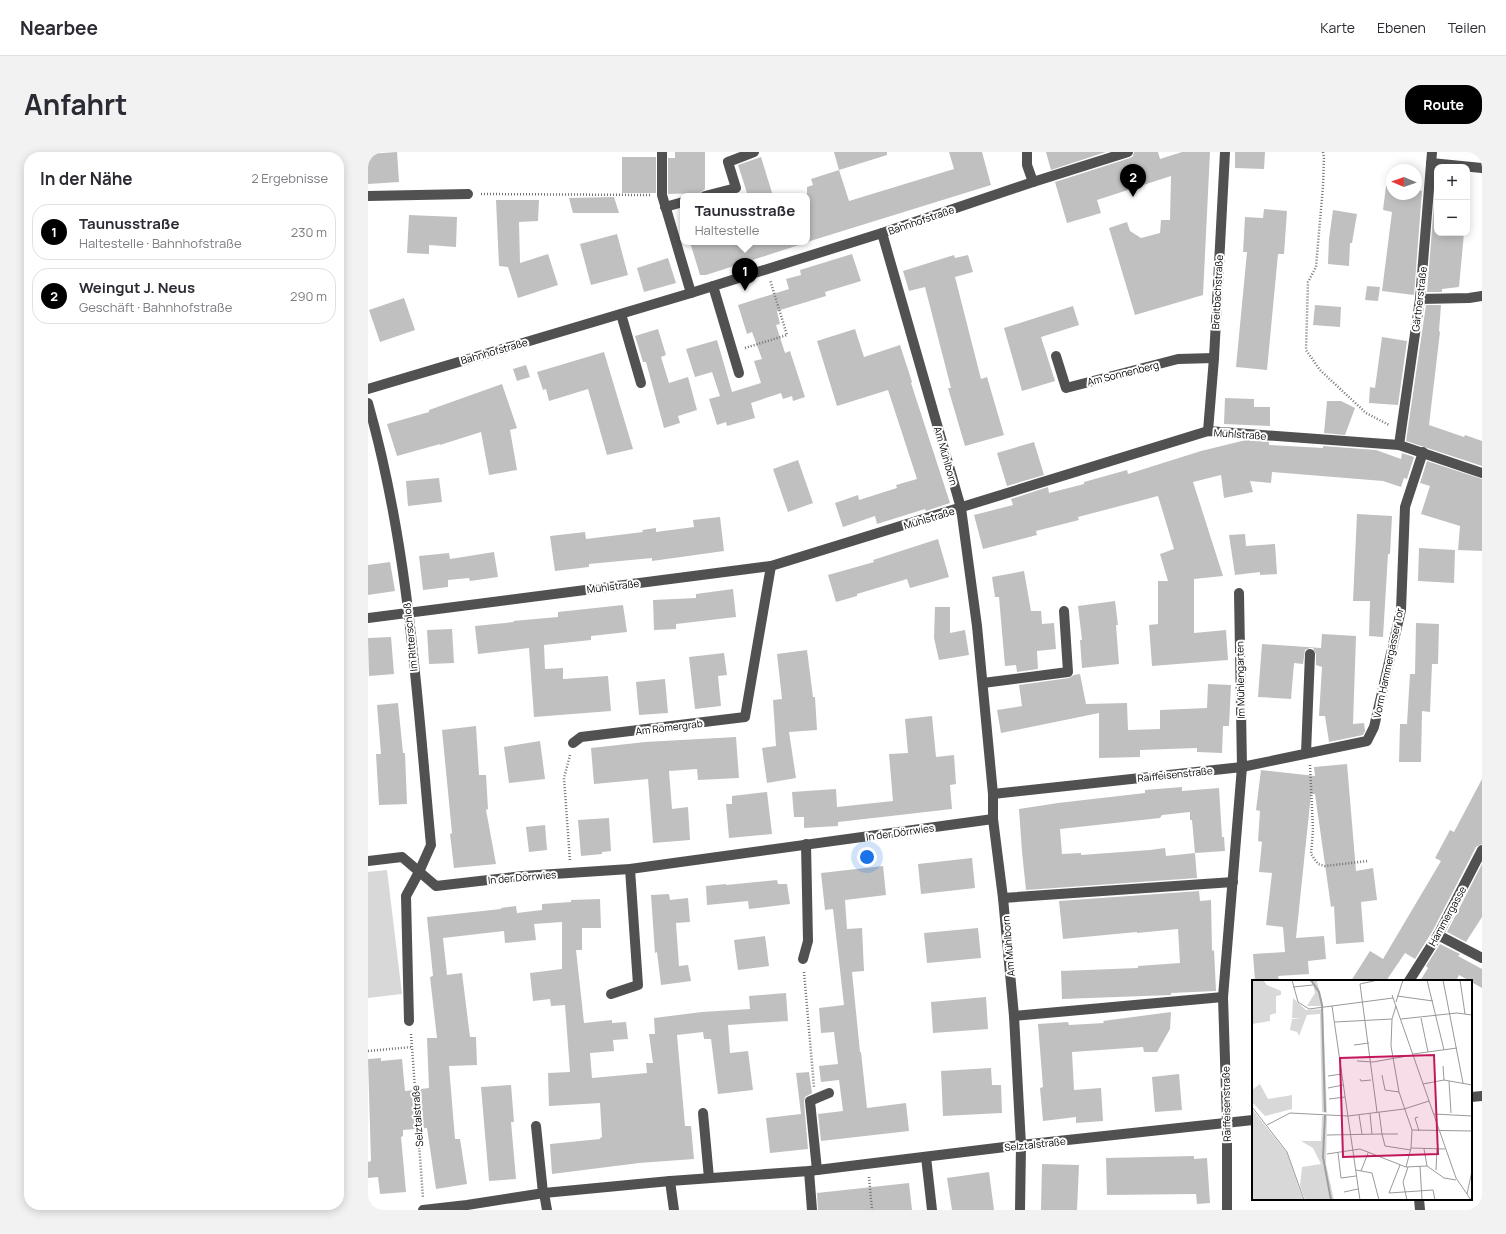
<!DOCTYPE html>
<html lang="de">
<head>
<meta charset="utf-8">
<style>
	body { margin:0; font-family:Manrope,sans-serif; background:#f2f2f3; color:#2b2b33 }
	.controls { position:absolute; right:12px; top:12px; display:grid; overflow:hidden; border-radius:8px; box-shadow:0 2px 10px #0003 }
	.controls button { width:36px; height:36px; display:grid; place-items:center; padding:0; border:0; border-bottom:1px solid #e1e1e2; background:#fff; color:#2b2b33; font:20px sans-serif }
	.compass { position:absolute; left:1018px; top:12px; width:36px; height:36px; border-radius:50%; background:#fff; box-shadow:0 2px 10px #0003; rotate:272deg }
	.you { position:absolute; left:499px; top:705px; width:14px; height:14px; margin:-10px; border:3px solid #fff; border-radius:50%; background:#1a73e8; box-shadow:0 0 0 6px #1a73e833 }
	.badge { display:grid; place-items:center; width:26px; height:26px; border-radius:50%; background:#000; color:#fff; font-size:13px; font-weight:700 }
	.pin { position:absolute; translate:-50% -33px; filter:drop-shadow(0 1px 2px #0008) }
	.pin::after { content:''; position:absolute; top:21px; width:14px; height:12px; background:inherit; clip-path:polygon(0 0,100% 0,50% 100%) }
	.popup { position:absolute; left:312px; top:41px; width:130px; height:52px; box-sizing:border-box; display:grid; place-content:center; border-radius:8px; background:#fff; filter:drop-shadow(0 1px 3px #0005); font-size:13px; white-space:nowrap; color:#7c7c81 }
	.popup b { font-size:15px; color:#2b2b33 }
	.popup::after { content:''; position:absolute; left:50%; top:100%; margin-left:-8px; border:8px solid transparent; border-top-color:#fff }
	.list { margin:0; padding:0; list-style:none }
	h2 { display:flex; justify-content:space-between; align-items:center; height:52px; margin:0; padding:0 16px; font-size:17px }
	h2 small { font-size:13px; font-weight:400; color:#7c7c81 }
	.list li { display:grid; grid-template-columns:26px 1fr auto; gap:12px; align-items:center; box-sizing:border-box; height:56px; margin:0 8px 8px; padding:0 8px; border:1px solid #e1e1e2; border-radius:16px }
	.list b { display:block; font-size:15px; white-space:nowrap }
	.list p { margin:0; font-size:13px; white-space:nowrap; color:#7c7c81 }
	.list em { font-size:13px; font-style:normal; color:#7c7c81 }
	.map { position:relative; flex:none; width:1114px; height:1058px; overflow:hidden; border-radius:16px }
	header { display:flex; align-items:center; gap:24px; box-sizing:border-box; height:56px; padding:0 20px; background:#fff; border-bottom:1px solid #e1e1e2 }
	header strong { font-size:19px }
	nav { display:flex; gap:22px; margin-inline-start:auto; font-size:14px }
	.intro { display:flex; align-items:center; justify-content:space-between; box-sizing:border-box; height:96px; padding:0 24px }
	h1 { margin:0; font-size:28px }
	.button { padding:10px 18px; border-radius:16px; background:#000; color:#fff; font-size:14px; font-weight:700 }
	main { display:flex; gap:24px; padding:0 24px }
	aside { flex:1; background:#fff; border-radius:16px; box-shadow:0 2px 10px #0003 }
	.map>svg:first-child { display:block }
	.green { fill:#d8d8d8 }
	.building { fill:#c0c0c0; fill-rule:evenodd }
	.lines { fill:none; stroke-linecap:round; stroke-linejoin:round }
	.path { stroke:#737373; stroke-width:2.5; stroke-dasharray:1 2; stroke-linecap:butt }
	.minor { stroke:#515151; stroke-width:10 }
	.labels { text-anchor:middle; stroke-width:4; stroke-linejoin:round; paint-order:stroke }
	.street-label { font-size:10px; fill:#000; stroke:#fff }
	.inset-river { fill:none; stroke:#9f9f9f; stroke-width:2 }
	.inset-road { fill:none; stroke:#999; stroke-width:1 }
	.view { fill:#c2185b; fill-opacity:0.15; stroke:#c2185b; stroke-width:2 }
	.inset-edge { fill:none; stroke:#000; stroke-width:2 }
</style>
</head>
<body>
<header>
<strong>Nearbee</strong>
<nav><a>Karte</a><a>Ebenen</a><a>Teilen</a></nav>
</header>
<div class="intro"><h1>Anfahrt</h1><a class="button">Route</a></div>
<main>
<aside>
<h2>In der Nähe<small>2 Ergebnisse</small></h2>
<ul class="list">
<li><span class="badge">1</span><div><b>Taunusstraße</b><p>Haltestelle · Bahnhofstraße</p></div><em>230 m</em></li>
<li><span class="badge">2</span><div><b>Weingut J. Neus</b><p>Geschäft · Bahnhofstraße</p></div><em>290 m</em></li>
</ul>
</aside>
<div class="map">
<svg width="1114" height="1058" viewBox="0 0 1114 1058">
	<rect width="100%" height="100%" fill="#fff"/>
	<polygon class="green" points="19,718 34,842 0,846 0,720"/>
	<g class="building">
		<polygon points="29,0 31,30 0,32 0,2"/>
		<polygon points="307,0 337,0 337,37 332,41 300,42 300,6 307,6"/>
		<polygon points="466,0 519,0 519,3 471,18"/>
		<polygon points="581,0 614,0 623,33 439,90 439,35 445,33 443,27 471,18 481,49 586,17"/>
		<polygon points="678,0 738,0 683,18"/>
		<polygon points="766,0 790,0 792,7 814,0 842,0 835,143 767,163 741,76 759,70 762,79 773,86 792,81 793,68 802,68 803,24 729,48 733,61 699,71 687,30 762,6 765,4"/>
		<polygon points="867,0 897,0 896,17 867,16"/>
		<rect x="254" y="5" width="34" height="36"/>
		<polygon points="393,5 405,44 380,44 370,13"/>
		<polygon points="1018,34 1024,35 1024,42 1048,42 1048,38 1054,39 1046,143 1014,139 1024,60 1015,58"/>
		<polygon points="1067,41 1069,41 1069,81 1096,81 1091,135 1074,137 1074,140 1059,140"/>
		<polygon points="246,45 251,61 205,61 201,46"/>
		<polygon points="128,48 171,48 170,69 151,70 152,111 180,102 190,133 150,146 140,115 131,114"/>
		<polygon points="896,57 919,59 916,102 910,102 899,218 868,215 879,100 875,100 877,65 895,66"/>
		<polygon points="965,58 989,62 984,91 982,91 981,114 960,112 961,87"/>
		<polygon points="41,63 89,65 88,95 61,93 61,102 39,101"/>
		<polygon points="249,82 260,123 223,133 212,92"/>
		<polygon points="322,90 430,90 431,93 338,123 332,123"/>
		<polygon points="484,102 493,129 457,140 458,144 409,159 412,172 408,173 417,201 422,199 437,245 425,249 424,244 415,247 413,241 383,251 387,266 359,274 358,270 349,273 341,247 352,244 344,220 327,225 318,197 349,188 364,240 393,231 386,209 394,207 384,180 379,182 370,153 421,137 418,127 433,123 432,118"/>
		<polygon points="586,103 587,106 600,103 605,120 587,125 613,227 619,225 636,283 597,294 580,236 583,236 557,135 541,139 535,119"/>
		<polygon points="300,106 308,131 276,140 269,116"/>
		<polygon points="999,134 1012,135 1010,149 997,148"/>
		<polygon points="36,146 47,178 12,190 1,158"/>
		<polygon points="947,153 973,155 972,175 945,173"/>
		<polygon points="1058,153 1073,153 1071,179 1072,180 1061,273 1096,285 1097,283 1114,289 1114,314 1038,289"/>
		<polygon points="705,154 711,173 673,185 687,229 654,239 636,176"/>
		<polygon points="290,177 298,203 293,205 301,231 320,225 329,258 310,264 312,271 296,276 278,210 275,210 267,184"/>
		<polygon points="487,177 496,205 532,193 544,230 543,231 582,351 558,359 557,357 509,372 507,364 475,375 467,351 490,343 491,348 529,336 528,333 549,327 520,238 469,254 449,189"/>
		<polygon points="1014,185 1039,189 1030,253 1001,251 1002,235 1007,236"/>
		<polygon points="236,200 265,297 239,303 220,237 181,249 178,237 175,238 169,220"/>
		<polygon points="158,213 162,225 149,229 145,217"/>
		<polygon points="134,232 149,276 142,278 149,318 121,323 113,280 72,293 72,292 29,304 19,272 61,260 61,258"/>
		<polygon points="857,246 886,247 886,255 902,255 902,274 856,272"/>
		<polygon points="959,249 973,249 987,256 977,283 956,281"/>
		<polygon points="878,288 901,290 901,293 955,296 955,294 1008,298 1033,307 1034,301 1046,305 1039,327 1036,326 1033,335 1015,329 904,320 903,331 882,329 885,340 856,346 853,323 825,330 855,424 826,427 826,481 858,478 860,508 784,514 781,473 790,472 790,429 800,429 792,402 806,397 790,344 710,365 711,368 668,379 669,383 615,397 606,363 645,353 643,347 680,335 681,341 716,332 716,330 759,318 760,322 833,299"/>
		<polygon points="666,290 676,323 639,334 629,301"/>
		<polygon points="430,308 445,351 420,360 405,317"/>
		<polygon points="1059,309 1114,327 1114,399 1090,398 1092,374 1053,362 1062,334 1052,331"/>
		<polygon points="71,326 74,350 40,354 38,329"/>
		<polygon points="989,362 1024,364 1022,402 1020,402 1015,485 1001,484 1002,449 985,449"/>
		<polygon points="352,365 356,399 284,409 284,406 221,412 221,415 187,419 182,384 217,380 218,387 275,380 274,378 288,376 288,380 326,375 325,368"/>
		<polygon points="877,382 878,394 907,392 909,422 892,423 892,420 867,423 861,383"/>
		<polygon points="570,387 581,425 542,436 539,427 489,442 489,444 468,450 460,423 506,410 505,408"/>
		<polygon points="1051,396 1087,398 1086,431 1050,429"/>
		<polygon points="126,400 130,425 102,429 101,426 80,428 80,435 55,438 51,404 81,401 82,407"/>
		<polygon points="22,410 27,439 0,443 0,413"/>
		<polygon points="656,419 663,459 673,459 674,472 686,471 688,497 669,499 670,517 649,520 648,513 637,514 631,445 627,445 624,425"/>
		<polygon points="365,437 368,465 308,472 308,477 286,478 285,448 328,446 328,442"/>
		<polygon points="747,449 750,473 748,473 751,512 714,516 712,488 714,488 710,454"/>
		<polygon points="255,453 259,480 223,484 223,488 176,493 177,517 195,516 195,527 240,524 243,559 166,565 161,496 110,502 107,474 146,470 145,469 190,465 190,460"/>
		<polygon points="567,455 582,455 582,481 597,478 601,503 571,508 566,486"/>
		<polygon points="1048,471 1071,472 1070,512 1064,512 1062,560 1054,559 1053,610 1031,610 1032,572 1039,572 1042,522 1047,522"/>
		<polygon points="84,477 86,511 61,512 59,478"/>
		<polygon points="954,482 988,484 985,572 996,571 997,579 995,583 961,590 957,564 951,564 954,515 948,513 948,502 945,496 942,496 937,498 935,512 926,511 923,547 890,545 894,492 953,496"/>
		<polygon points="23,485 26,522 1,524 0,486"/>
		<polygon points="439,498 445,545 447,545 449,578 421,580 428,626 399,631 394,596 408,594 405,548 414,547 409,502"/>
		<polygon points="356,501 359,523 350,524 353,554 327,557 321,505"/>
		<polygon points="712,522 718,552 759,551 760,578 792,577 792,558 839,556 840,532 863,533 861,574 855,574 854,601 829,600 829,596 772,598 772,605 731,606 731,561 633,581 629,558 654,554 651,533 701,526 706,523"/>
		<polygon points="297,527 300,561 271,563 268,530"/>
		<polygon points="30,551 35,601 37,601 39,652 11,653 8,602 13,602 9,553"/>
		<polygon points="564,564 568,605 586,603 588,632 582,633 584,657 470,670 470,674 436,676 436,665 426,665 424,640 468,637 469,655 525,649 521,602 540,601 537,567"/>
		<polygon points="108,574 111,623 118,623 120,657 118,658 128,712 86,716 82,682 84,681 74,578"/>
		<polygon points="368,585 371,626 330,628 329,617 301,619 304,657 320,655 322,688 285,691 280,627 226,632 223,596 277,590"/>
		<polygon points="172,589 177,627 141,631 136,595"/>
		<polygon points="979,612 988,719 1005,716 1009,748 993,750 996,790 968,792 966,754 963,755 947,642 943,642 928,786 956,784 958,807 940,809 941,822 910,824 911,829 887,829 885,802 917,800 915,775 898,773 904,721 891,720 894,690 890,689 892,659 888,658 893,618 947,624 946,615"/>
		<polygon points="1114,627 1114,692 1108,695 1064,780 1047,807 1037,801 1018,829 983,829 1002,799 1015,807 1073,709 1067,706 1082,678 1086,680"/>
		<path d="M814,635V639L851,636L854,685H856L857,699L827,701L829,726L658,738L654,700L651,657L690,651L777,641V638ZM822,660V668H824L827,701L798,704L797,696L782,698L713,703V701L694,702L692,677L792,666L794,663Z"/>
		<polygon points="399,640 404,682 361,686 358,652 364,652 364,644"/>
		<polygon points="241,666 243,699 234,700 234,702 213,704 210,668"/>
		<polygon points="177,673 179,698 161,700 158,675"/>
		<polygon points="604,706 607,736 553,742 550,712"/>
		<polygon points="1114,712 1114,765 1098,790 1079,780"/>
		<polygon points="515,714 518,743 477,748 479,777 494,776 496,819 484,820 492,900 493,900 499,956 538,951 541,979 453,989 450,962 475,959 471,928 453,930 451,914 470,912 466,880 453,881 451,856 476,853 465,757 457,758 453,721"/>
		<polygon points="409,728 410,732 419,732 422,752 381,757 380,749 339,753 338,734 358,732 358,733"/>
		<polygon points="831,739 832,749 843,748 844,799 846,798 848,839 803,841 803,843 694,847 693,819 770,816 770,814 812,811 810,777 769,781 769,780 695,787 691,749"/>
		<polygon points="301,742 302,748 320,746 322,770 308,771 311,814 320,813 323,829 293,833 289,800 287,801 283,743"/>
		<polygon points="232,747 233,776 214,776 214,798 208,798 216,871 244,868 244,871 258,870 260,887 245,888 246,899 222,901 224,926 279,921 278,911 285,911 281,882 287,882 286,866 334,860 382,857 381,844 418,841 420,869 360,873 362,901 380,899 385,938 350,942 343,887 336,887 335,880 309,883 317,974 323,974 326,1007 271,1011 184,1022 182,992 232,987 232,986 234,985 232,951 181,954 180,921 202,920 197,853 183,854 182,847 165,849 162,821 194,817 194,770 166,772 168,788 137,791 136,779 75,786 79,823 94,821 102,885 108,885 109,913 81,914 87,987 92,987 99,1032 68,1037 59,976 35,978 35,984 33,985 38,1040 12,1042 10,1025 0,1026 0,1010 3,1009 0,907 13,906 13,909 34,907 37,939 61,936 59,886 69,886 62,825 65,824 59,765 133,757 133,756 148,754 149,761 174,758 174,752 203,750 203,748"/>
		<polygon points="610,776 613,806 559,811 556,781"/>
		<polygon points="397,784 401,814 370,818 366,788"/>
		<polygon points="1072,792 1092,802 1090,804 1114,817 1114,836 1091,823 1088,829 1052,829 1060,816 1058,814"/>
		<polygon points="618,845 620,877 565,881 563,850"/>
		<polygon points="803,860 802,877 789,900 776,900 775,895 704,900 706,938 733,936 735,969 708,971 708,965 675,969 672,936 675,935 670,872 700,870 701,873 736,871 735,869"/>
		<polygon points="623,916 624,933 633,933 634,961 575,964 573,919"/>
		<polygon points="441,920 444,941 437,945 436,950 440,997 402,1001 398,966 433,962 428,921"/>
		<polygon points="811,922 814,958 787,960 784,925"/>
		<polygon points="143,933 146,970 143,970 148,1027 121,1029 113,935"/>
		<polygon points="826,1004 826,1007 839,1006 842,1051 829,1052 828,1042 739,1043 738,1006"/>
		<polygon points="674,1012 711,1013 709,1058 673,1058"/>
		<polygon points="621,1020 626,1058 584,1058 579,1026"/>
		<polygon points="541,1031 544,1058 450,1058 449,1041"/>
	</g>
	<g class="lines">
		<g class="path">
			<polyline points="955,0 956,5 955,34 948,115 940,130 938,198 952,218 998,261 1021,273"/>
			<polyline points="113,42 282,43"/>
			<polyline points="377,196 419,183 402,128"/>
			<polyline points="202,603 196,626 202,709"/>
			<polyline points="942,613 945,678 943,702 950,712 957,714 1000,709"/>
			<polyline points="436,820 446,935"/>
			<polyline points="43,882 55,1046"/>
			<polyline points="0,899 44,895"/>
			<polyline points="501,1025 504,1058"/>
		</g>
		<g class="minor">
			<polyline points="294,0 294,43 323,141"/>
			<polyline points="659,0 659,13 665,30"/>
			<polyline points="1063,11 1114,16"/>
			<polyline points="0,44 100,42"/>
			<polyline points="337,44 368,36 360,10 386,0"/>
			<polyline points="297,55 315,50"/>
			<polyline points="514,81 593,356 609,474 625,642 625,667 635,746 646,864 653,993 652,1058"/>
			<polyline points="345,134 371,221"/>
			<polyline points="1052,147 1101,146 1114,144"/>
			<polyline points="253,162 273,231"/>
			<polyline points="688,204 698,236 810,207 846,206"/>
			<polyline points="0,237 323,141 514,81 665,30 760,0"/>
			<path d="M0,251C41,395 49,545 63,693L51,720L38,744L41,869"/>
			<polyline points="840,279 846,206 857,0"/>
			<polyline points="1031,293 1052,147 1064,0"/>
			<polyline points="871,441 874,615 999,589 1006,575 1033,458 1037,355 1055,300"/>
			<polyline points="0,466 403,414 840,279 1031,293 1114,321"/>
			<polyline points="615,531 700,520 696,459"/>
			<polyline points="205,591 213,585 377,565 403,414"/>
			<polyline points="938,601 942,502"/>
			<polyline points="625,642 874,615 855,845 859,971 859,1058"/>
			<polyline points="0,709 34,705 68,734 155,724 262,717 625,667"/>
			<polyline points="635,746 865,730"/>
			<polyline points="1070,783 1114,806"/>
			<polyline points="435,807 440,789 438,692"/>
			<polyline points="1041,829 1070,783 1114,698"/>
			<polyline points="243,842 270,833 262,717"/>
			<polyline points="646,864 855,845"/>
			<polyline points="1103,945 1114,944"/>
			<polyline points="335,961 341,1026"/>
			<polyline points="168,974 175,1041"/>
			<polyline points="558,1005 564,1058"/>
			<polyline points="449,1018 442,949 461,941"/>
			<polyline points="441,1019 444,1058"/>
			<polyline points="302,1029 306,1058"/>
			<polyline points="176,1041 179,1058"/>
			<polyline points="1051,1047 1052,1058"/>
			<polyline points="55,1058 99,1053 176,1041 302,1029 441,1019 653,993 885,968"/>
		</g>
	</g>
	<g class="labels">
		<g class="street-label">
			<text transform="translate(553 68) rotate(-19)" y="4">Bahnhofstraße</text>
			<text transform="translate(849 140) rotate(-87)" y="4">Breitbachstraße</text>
			<text transform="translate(1051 147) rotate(-83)" y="4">Gärtnerstraße</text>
			<text transform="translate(126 199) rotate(-16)" y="4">Bahnhofstraße</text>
			<text transform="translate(755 221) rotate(-14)" y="4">Am Sonnenberg</text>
			<text transform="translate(872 282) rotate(4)" y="4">Mühlstraße</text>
			<text transform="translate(578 304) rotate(74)" y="4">Am Mühlborn</text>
			<text transform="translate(561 366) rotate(-17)" y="4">Mühlstraße</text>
			<text transform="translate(245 434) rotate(-7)" y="4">Mühlstraße</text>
			<text transform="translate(42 485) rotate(-96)" y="4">Im Ritterschloß</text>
			<text transform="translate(1020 511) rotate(-78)" y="4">Vorm Hammergässer Tor</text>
			<text transform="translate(872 528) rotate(-91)" y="4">Im Mühlengarten</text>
			<text transform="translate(301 575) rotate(-7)" y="4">Am Römergrab</text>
			<text transform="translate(807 622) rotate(-6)" y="4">Raiffeisenstraße</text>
			<text transform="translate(532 680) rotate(-8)" y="4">In der Dörrwies</text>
			<text transform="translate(154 725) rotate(-5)" y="4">In der Dörrwies</text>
			<text transform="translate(1079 764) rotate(-61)" y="4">Hammergasse</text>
			<text transform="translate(640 794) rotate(-95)" y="4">Am Mühlborn</text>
			<text transform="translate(858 952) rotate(-91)" y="4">Raiffeisenstraße</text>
			<text transform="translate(49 964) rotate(-94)" y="4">Selztalstraße</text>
			<text transform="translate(667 992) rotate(-6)" y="4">Selztalstraße</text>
		</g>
	</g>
	<g transform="translate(884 828)">
		<rect width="220" height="220" fill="#fff"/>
		<path d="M0,0H11L15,5L29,11V15L24,16V33L18,35V41L0,44ZM56,0L65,1L71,26H55L63,13L61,4ZM41,18L54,30L71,29L75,133L70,132L68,34L55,35L47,56L45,52L38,50L40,39L49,38H40ZM8,104L16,119L40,115V129L13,136L0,122V110ZM0,129L35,173L51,220H0ZM70,136H75L74,184L82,220H53L48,206L50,187L69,184L61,168L49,161H69Z" fill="#d8d8d8"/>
		<path class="inset-river" d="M59,0L67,12L70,25L73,132M73,135L71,177L79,220"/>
		<path class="inset-road" d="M40,0L46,22L57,29L141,18M175,0L192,70M191,0L211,103M208,0L213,34M41,7L61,5M140,15L204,198L219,220M145,16L181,21M144,22L151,0M80,26L108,220M144,26L140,39L139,66L147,112L160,150L159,168L154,187M169,38L176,72M149,39L205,33L220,35M83,42L140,39M102,65L117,63M161,74L205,68M105,81L121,82L161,75M191,86L192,100M130,95L133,110L147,112M76,96L90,94M108,99L109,101L119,100M197,101L199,133M171,104L192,100L220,105M76,108L91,105M77,119L93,117M0,127L35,172L52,220M125,132L108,4L126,0M118,134L120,154M182,134L220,136M107,135L110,154M166,137L163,138L167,151M15,145L38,133L96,136L152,129L177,121M160,150L220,151M146,154H130L133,166L159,170M75,155L130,154L127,132M159,168L193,169M172,169L175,186M86,173L89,198L104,196M75,174L108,169L154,187L175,186L192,198L204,200M148,185L137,213L181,210L183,220M168,186L170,220M104,190L120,193L127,220M184,190L185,169M109,191L116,173M92,212L106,209M215,214L220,191M155,220L151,202L156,187"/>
		<path class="view" d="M182,75L186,174L91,177L88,78Z"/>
		<rect width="220" height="220" class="inset-edge"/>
	</g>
</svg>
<div class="controls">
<button>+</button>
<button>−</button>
</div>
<svg class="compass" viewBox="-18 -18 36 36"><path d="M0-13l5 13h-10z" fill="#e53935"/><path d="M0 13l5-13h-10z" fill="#7c7c81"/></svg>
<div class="you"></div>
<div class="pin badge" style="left:377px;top:139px">1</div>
<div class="popup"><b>Taunusstraße</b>Haltestelle</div>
<div class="pin badge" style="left:765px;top:45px">2</div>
</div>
</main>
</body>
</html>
